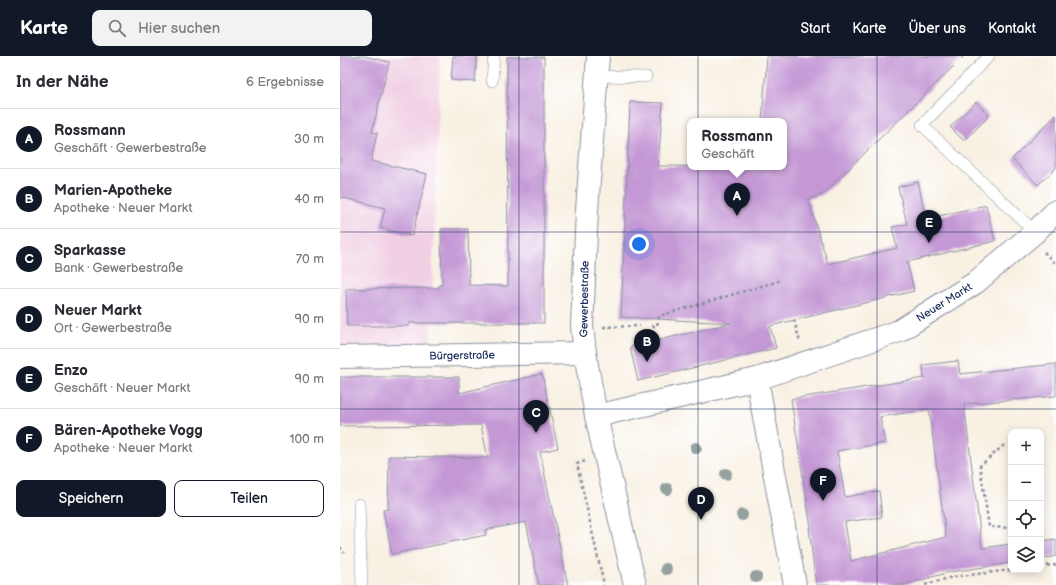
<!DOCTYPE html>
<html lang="de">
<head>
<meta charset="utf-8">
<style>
	body { margin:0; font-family:"Balsamiq Sans",sans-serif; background:#f2f2f3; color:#2b2b33 }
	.controls { position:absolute; right:12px; bottom:12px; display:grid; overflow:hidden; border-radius:8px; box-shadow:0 2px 10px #0003 }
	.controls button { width:36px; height:36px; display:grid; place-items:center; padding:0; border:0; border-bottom:1px solid #e1e1e2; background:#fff; color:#2b2b33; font:20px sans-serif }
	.you { position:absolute; left:299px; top:188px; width:14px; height:14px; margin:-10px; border:3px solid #fff; border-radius:50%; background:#1a73e8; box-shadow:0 0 0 6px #1a73e833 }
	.badge { display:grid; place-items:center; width:26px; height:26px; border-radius:50%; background:#111827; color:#fff; font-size:13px; font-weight:700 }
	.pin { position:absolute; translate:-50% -33px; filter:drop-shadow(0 1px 2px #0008) }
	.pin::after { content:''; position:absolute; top:21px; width:14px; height:12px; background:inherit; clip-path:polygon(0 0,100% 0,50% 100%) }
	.popup { position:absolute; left:347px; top:62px; width:100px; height:52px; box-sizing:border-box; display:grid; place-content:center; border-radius:8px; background:#fff; filter:drop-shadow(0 1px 3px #0005); font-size:13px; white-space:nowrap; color:#7c7c81 }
	.popup b { font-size:15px; color:#2b2b33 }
	.popup::after { content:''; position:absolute; left:50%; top:100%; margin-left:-8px; border:8px solid transparent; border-top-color:#fff }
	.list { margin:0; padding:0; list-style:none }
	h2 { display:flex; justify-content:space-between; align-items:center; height:52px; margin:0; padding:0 16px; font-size:17px }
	h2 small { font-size:13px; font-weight:400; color:#7c7c81 }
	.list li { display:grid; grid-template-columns:26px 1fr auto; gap:12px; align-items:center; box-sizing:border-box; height:60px; padding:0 16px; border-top:1px solid #e1e1e2 }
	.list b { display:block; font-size:15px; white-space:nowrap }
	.list p { margin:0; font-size:13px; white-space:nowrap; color:#7c7c81 }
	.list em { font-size:13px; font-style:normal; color:#7c7c81 }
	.actions { display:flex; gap:8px; padding:12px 16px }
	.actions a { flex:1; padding:9px 0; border:1px solid #111827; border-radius:8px; text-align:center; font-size:14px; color:#111827 }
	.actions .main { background:#111827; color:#fff }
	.icon { flex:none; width:22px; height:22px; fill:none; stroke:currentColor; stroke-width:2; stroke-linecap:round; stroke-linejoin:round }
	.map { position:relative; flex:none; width:716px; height:529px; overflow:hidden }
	header { display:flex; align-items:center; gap:24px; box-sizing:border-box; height:56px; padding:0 20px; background:#111827; color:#fff }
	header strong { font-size:19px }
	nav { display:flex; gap:22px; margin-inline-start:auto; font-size:14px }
	.search { width:280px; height:36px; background:#f2f2f3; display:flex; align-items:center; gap:10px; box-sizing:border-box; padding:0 14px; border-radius:8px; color:#7c7c81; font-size:15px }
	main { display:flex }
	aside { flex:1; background:#fff }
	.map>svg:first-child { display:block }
	.built { fill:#f1d0e4 }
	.building { fill:#c498d5; fill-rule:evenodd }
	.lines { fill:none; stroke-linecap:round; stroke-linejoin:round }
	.lane-casing { stroke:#8a90a0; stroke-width:12 }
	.street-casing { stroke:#8a90a0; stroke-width:24 }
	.secondary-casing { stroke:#8a90a0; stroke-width:24 }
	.path { stroke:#8a90a0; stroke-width:2.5; stroke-dasharray:3 3; stroke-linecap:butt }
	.lane { stroke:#fff; stroke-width:11 }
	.street { stroke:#fff; stroke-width:22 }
	.secondary { stroke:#fff; stroke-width:22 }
	.tree { fill:#95a19f }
	.grid { fill:none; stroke:#1b2f5e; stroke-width:1; stroke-opacity:0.55 }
	.labels { text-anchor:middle; stroke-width:3; stroke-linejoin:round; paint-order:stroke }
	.street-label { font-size:11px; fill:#1b2f5e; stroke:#fff }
</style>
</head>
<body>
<header>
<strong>Karte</strong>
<div class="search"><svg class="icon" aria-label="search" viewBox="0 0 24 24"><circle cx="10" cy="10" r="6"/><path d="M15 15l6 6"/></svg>Hier suchen</div>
<nav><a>Start</a><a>Karte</a><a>Über uns</a><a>Kontakt</a></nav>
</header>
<main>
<aside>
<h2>In der Nähe<small>6 Ergebnisse</small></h2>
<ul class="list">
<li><span class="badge">A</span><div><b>Rossmann</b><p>Geschäft · Gewerbestraße</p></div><em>30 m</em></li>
<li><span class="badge">B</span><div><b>Marien-Apotheke</b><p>Apotheke · Neuer Markt</p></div><em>40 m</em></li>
<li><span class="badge">C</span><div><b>Sparkasse</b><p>Bank · Gewerbestraße</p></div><em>70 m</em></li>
<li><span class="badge">D</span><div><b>Neuer Markt</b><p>Ort · Gewerbestraße</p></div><em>90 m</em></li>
<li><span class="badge">E</span><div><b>Enzo</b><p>Geschäft · Neuer Markt</p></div><em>90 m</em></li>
<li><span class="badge">F</span><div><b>Bären-Apotheke Vogg</b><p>Apotheke · Neuer Markt</p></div><em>100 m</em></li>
</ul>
<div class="actions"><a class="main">Speichern</a><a>Teilen</a></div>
</aside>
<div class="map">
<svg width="716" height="529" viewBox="0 0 716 529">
	<rect width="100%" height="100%" fill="#fff"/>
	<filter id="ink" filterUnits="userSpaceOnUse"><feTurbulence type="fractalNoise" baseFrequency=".025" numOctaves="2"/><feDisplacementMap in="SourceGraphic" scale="8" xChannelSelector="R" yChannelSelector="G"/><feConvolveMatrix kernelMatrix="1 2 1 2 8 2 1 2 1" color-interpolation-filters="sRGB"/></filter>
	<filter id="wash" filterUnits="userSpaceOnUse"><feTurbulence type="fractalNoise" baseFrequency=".012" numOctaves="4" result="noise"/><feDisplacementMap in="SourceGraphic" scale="16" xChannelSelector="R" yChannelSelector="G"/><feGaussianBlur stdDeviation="0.9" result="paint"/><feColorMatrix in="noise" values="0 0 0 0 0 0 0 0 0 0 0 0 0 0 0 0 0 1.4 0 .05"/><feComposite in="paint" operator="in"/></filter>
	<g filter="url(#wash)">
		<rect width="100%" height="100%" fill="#f8f0e2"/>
		<polygon class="built" points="0,0 100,0 90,293 0,291"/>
		<g id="blocks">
			<g class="building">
				<polygon points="0,0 24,0 49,6 32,76 37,77 31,105 87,118 72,180 40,172 45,152 0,141"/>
				<polygon points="113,0 137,0 135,26 111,24"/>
				<polygon points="427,0 624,0 482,139 468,143 488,208 557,192 552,171 567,168 558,131 578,126 586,163 646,149 655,185 567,206 574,235 430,270 436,292 298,325 290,291 391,267 281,261 290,46 323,47 318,110 444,111 444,65 422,65"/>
				<polygon points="167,1 204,1 204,267 69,267 69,270 7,270 6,233 99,232 99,229 102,229 101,173 128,173 129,229 168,230"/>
				<polygon points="636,46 649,60 624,85 610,71"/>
				<polygon points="716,59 716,112 698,129 672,103"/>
				<path d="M618,305L620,318L716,308V340L624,348L642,492L671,488V507L610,516L563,529H476L469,472H471L451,343L584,322L583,309ZM589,353L606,481L511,505L505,466L542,461L539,435L505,441L497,395L545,387L540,361Z"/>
				<polygon points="202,318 218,392 200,396 228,529 199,529 186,466 145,474 146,479 52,498 43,454 48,453 49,400 148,402 141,369 0,370 0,321 119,321 119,337"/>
				<polygon points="716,483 716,500 701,503 701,485"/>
			</g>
		</g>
	</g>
	<g filter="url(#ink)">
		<use href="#blocks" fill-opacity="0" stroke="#8a90a0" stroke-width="1"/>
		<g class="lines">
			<g class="lane-casing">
				<g id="lane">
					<polyline points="649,0 582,69 695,176"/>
					<polyline points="256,20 306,21"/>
					<polyline points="152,25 154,0"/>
					<polyline points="19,448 22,529"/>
				</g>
			</g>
			<g class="street-casing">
				<g id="street">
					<polyline points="0,301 245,297"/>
					<polyline points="417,323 455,529"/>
					<polyline points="256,360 417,323 559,275 635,227 695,176 716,155"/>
				</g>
			</g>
			<g class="secondary-casing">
				<polyline id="secondary" points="258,0 247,154 242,270 245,297 256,360 295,529"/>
			</g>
			<g class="path">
				<polyline points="704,196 716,208"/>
				<polyline points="454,264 460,286"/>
				<polyline points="312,270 317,270 319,260 439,225"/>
				<polyline points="263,271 300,270"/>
				<polyline points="664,389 640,410 649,471 671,472"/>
				<polyline points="245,405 237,408 264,529"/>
				<polyline points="0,491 4,497"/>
				<polyline points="701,510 716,509"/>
				<polyline points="585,529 612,521 671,514"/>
			</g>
			<use href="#lane" class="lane"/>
			<use href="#street" class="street"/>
			<use href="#secondary" class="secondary"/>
		</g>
		<g class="tree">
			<circle cx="356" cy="392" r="6"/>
			<circle cx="386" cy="418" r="6"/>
			<circle cx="327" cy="433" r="6"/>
			<circle cx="402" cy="459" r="6"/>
			<circle cx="326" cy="513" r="6"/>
			<circle cx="416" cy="521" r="6"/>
		</g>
	</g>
	<path class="grid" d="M179,0V529M358,0V529M537,0V529M0,176H716M0,353H716"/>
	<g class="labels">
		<g class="street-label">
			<text transform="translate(244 243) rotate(-89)" y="4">Gewerbestraße</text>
			<text transform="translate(604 246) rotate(-32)" y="4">Neuer Markt</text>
			<text transform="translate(122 299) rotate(-1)" y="4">Bürgerstraße</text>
		</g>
	</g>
</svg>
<div class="controls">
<button>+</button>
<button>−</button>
<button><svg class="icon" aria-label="locate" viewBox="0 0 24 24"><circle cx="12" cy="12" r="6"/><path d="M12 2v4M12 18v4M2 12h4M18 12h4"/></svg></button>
<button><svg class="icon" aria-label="layers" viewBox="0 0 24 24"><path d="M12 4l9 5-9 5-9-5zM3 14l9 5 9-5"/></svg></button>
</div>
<div class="you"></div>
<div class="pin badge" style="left:397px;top:160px">A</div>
<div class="popup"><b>Rossmann</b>Geschäft</div>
<div class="pin badge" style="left:307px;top:306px">B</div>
<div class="pin badge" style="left:196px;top:377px">C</div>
<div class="pin badge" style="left:361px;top:464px">D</div>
<div class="pin badge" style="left:589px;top:187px">E</div>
<div class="pin badge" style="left:483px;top:445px">F</div>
</div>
</main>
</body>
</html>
